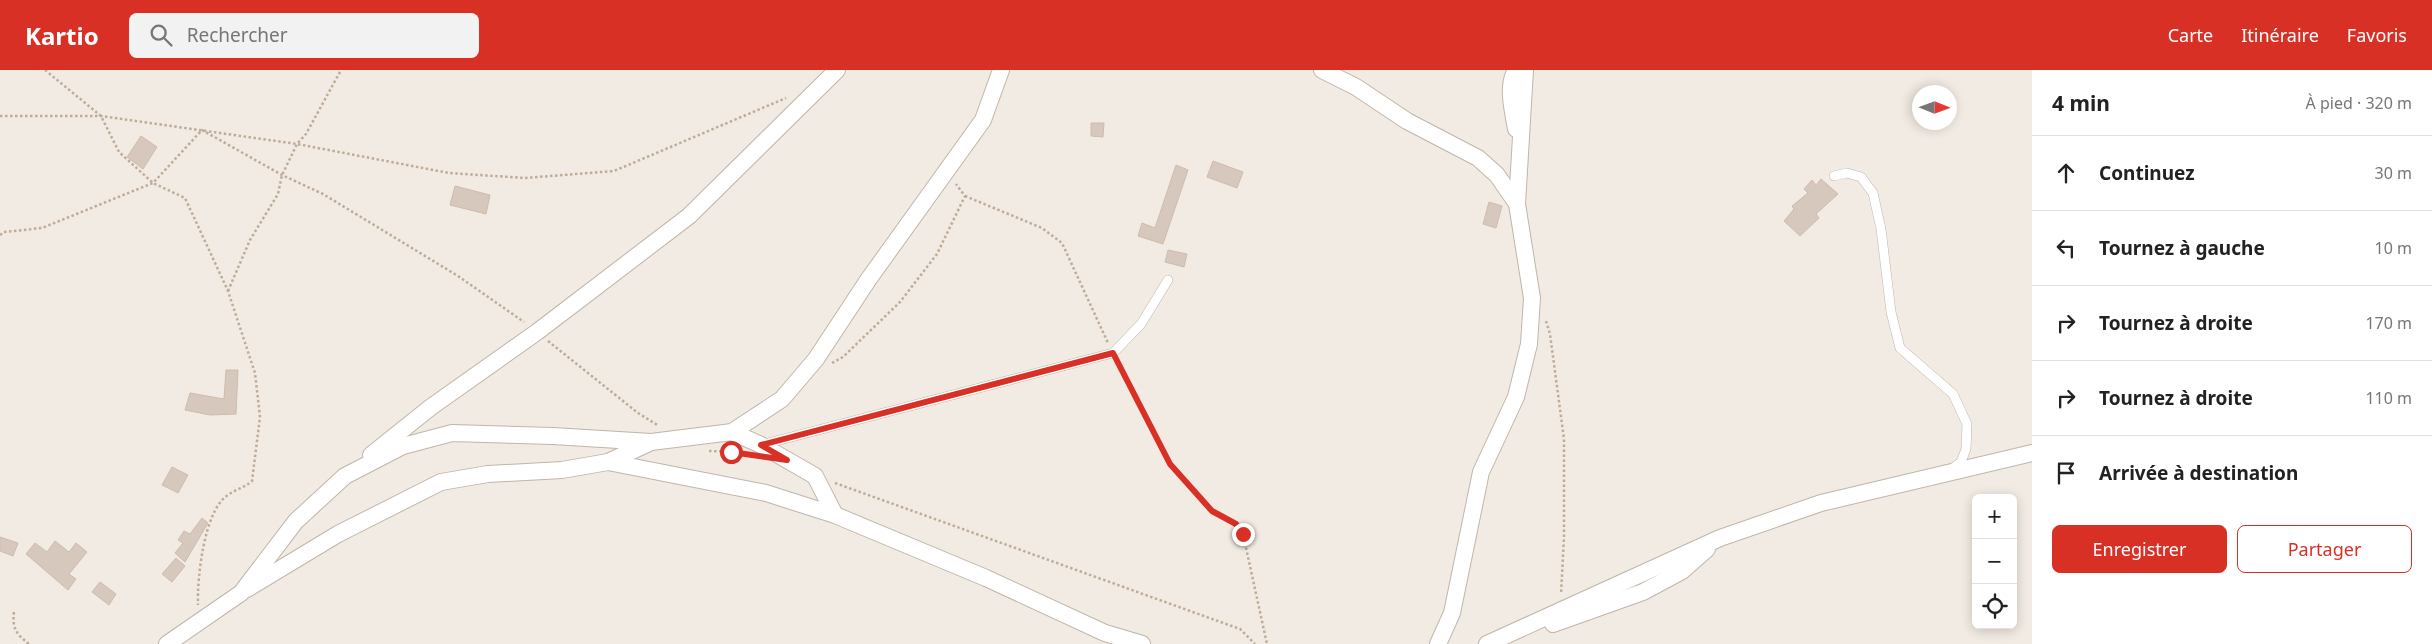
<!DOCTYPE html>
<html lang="fr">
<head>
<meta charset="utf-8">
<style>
	body { margin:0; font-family:"Noto Sans",sans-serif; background:#f2f2f2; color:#222 }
	.controls { position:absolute; right:15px; bottom:15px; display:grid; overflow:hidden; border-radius:8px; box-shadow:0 2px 12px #0003 }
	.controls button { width:45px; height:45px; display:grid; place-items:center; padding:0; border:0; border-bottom:1px solid #e0e0e0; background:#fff; color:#222; font:25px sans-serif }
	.compass { position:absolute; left:1912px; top:15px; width:45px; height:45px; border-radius:50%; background:#fff; box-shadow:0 2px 12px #0003; rotate:91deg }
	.stop { position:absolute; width:15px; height:15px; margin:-11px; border:4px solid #d93025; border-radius:50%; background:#fff }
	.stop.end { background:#d93025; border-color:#fff; box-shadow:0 1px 5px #0008 }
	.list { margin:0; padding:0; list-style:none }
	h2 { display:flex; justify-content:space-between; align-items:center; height:65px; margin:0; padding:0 20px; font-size:21px }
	h2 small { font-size:16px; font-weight:400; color:#767676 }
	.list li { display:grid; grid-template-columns:32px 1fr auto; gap:15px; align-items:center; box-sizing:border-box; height:75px; padding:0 20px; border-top:1px solid #e0e0e0 }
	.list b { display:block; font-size:19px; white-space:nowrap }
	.list em { font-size:16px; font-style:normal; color:#767676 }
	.actions { display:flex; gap:10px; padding:15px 20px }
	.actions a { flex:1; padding:11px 0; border:1px solid #d93025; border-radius:8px; text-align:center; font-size:18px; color:#d93025 }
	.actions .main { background:#d93025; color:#fff }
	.icon { flex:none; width:28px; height:28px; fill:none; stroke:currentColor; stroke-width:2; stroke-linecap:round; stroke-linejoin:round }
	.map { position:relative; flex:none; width:2032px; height:574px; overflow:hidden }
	header { display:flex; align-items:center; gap:30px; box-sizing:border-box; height:70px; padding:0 25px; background:#d93025; color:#fff }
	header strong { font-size:24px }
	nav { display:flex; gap:28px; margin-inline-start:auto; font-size:18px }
	.search { width:350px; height:45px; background:#f2f2f2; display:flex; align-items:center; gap:12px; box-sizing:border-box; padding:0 18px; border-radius:8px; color:#767676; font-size:19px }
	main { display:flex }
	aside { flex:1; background:#fff }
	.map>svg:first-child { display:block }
	.building { fill:#d6c8bc; stroke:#cebcac }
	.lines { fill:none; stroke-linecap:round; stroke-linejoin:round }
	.service-casing { stroke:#c0b5a9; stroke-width:10 }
	.minor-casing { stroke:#c0b5a9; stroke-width:18 }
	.path { stroke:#beac98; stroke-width:2.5; stroke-dasharray:2.5 2.5; stroke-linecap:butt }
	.service { stroke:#fff; stroke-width:9 }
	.minor { stroke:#fff; stroke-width:16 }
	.route { stroke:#d93025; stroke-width:6 }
</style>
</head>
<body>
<header>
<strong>Kartio</strong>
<div class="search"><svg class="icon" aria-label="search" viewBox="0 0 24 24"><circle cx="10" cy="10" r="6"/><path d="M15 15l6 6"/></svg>Rechercher</div>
<nav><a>Carte</a><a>Itinéraire</a><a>Favoris</a></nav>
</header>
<main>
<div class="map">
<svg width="2032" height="574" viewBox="0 0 2032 574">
	<rect width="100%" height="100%" fill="#f2ebe3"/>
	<g class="building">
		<polygon points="1091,53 1104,53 1103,67 1091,66"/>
		<polygon points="141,66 157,77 143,99 127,87"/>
		<polygon points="1213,91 1243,102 1237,118 1207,107"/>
		<polygon points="1176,95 1188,100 1163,174 1138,166 1142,153 1155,158"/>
		<polygon points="1821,109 1838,124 1816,144 1819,148 1800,166 1784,151 1794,139 1792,136 1808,123 1804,119 1812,110 1816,115"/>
		<polygon points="455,116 490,125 486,144 450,135"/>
		<polygon points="1489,132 1502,136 1496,158 1483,154"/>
		<polygon points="1168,180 1187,184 1184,197 1165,192"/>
		<polygon points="226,300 238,300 236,344 210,345 185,340 190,323 224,329"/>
		<polygon points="172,397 188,405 178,423 162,415"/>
		<polygon points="202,448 208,453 185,492 175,483 183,473 178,470 184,461 190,464"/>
		<polygon points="0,467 18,473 13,486 0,481"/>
		<polygon points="55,471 69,482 76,473 87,482 69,504 76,509 68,520 26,484 35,473 47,482"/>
		<polygon points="176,488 185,496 172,512 162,504"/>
		<polygon points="100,512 116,524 109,535 92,522"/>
	</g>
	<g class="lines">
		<g class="service-casing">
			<g id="service">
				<polyline points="1834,106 1847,103 1861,107 1873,123 1881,159 1891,242 1900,278 1953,324 1967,354 1966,379 1961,392 1953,398"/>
				<polyline points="761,375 1113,283 1141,254 1168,210"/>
			</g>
		</g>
		<g class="minor-casing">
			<g id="minor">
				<polyline points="1322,0 1356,17 1407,51 1478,88 1497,105 1517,134"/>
				<path d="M1516,59C1513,41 1506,16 1516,0"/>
				<polyline points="732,362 761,375 815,406 835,445 986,508 1105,563 1142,574"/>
				<polyline points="371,385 431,337 537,262 689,146 837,0"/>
				<polyline points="608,392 766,423 835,445"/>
				<polyline points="247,519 338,464 441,412 488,404 562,400 608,392 649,373"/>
				<polyline points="1553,554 1643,522 1682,501 1707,479"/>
				<polyline points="167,574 241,523 296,451 345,406 403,376 452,363 553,366 651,372 732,362 782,329 816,289 868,210 983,50 1001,0"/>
				<polyline points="1438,574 1452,543 1481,402 1516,327 1529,274 1532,228 1517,134 1525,0"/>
				<polyline points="1487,574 1720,468 1821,433 2032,383"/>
			</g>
		</g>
		<g class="path">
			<path d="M45,0L101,46L119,82L153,113L185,128L228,221L255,303L260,347L252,411C244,418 236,419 228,425C204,440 197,508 198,535"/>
			<polyline points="0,46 101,46 297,74 449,103 525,108 614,101 786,28"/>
			<polyline points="965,126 1042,158 1062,173 1108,273"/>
			<polyline points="0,165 4,162 42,158 153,113 202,60 282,105 323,124 458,206 524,252"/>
			<polyline points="228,221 250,170 278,124 282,105 297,74 306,64 341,0"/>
			<polyline points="1546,251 1550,264 1564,369 1564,467 1561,524"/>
			<polyline points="548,271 638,343 659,356"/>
			<polyline points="832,293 843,287 900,232 937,184 965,126 956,114"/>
			<polyline points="1118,293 1170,394 1212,441 1236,454 1243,464 1267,574"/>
			<polyline points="709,381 738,382"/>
			<polyline points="835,413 1240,559 1255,574"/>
			<path d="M14,542C12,558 16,564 29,574"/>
		</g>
		<use href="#service" class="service"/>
		<use href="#minor" class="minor"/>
	</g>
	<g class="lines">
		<polyline class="route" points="731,382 787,390 761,375 1113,283 1170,394 1212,441 1236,454 1243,464"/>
	</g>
</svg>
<div class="controls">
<button>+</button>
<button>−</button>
<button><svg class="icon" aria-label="locate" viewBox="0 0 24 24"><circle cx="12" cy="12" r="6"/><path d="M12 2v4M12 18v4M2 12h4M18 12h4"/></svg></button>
</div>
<svg class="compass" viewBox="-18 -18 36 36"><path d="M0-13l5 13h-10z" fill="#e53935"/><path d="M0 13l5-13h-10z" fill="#767676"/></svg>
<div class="stop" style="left:731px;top:382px"></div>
<div class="stop end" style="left:1243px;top:464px"></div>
</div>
<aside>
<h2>4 min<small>À pied · 320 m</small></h2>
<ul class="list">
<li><svg class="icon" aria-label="ahead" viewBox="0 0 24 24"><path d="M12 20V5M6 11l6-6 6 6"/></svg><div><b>Continuez</b></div><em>30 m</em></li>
<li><svg class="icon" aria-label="left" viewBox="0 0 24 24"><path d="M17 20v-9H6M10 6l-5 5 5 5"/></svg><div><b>Tournez à gauche</b></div><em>10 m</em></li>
<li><svg class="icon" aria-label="right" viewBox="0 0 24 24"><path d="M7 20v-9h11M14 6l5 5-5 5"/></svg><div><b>Tournez à droite</b></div><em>170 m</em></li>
<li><svg class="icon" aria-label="right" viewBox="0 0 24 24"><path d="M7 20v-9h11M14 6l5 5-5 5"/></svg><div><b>Tournez à droite</b></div><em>110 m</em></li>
<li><svg class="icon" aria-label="arrive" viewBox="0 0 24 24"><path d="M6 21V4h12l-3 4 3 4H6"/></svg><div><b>Arrivée à destination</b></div></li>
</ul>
<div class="actions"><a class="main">Enregistrer</a><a>Partager</a></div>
</aside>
</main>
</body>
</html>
